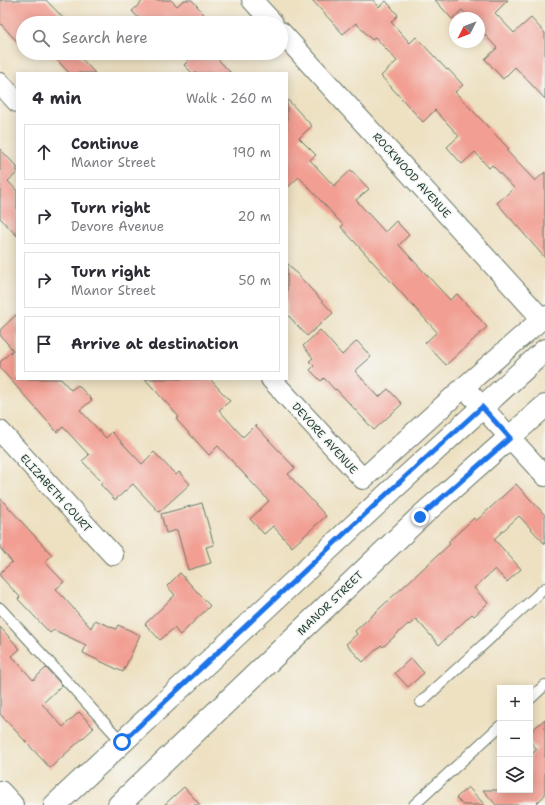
<!DOCTYPE html>
<html lang="en">
<head>
<meta charset="utf-8">
<style>
	body { margin:0; font-family:"Shantell Sans",sans-serif; background:#f2f2f3; color:#2b2b33 }
	.controls { position:absolute; right:12px; bottom:12px; display:grid; overflow:hidden; border-radius:0px; box-shadow:0 2px 10px #0003 }
	.controls button { width:36px; height:36px; display:grid; place-items:center; padding:0; border:0; border-bottom:1px solid #e1e1e2; background:#fff; color:#2b2b33; font:20px sans-serif }
	.compass { position:absolute; left:449px; top:12px; width:36px; height:36px; border-radius:50%; background:#fff; box-shadow:0 2px 10px #0003; rotate:228deg }
	.stop { position:absolute; width:12px; height:12px; margin:-9px; border:3px solid #1a73e8; border-radius:50%; background:#fff }
	.stop.end { background:#1a73e8; border-color:#fff; box-shadow:0 1px 4px #0008 }
	.list { margin:0; padding:0; list-style:none }
	h2 { display:flex; justify-content:space-between; align-items:center; height:52px; margin:0; padding:0 16px; font-size:17px }
	h2 small { font-size:13px; font-weight:400; color:#7c7c81 }
	.list li { display:grid; grid-template-columns:26px 1fr auto; gap:12px; align-items:center; box-sizing:border-box; height:56px; margin:0 8px 8px; padding:0 8px; border:1px solid #e1e1e2; border-radius:0px }
	.list b { display:block; font-size:15px; white-space:nowrap }
	.list p { margin:0; font-size:13px; white-space:nowrap; color:#7c7c81 }
	.list em { font-size:13px; font-style:normal; color:#7c7c81 }
	.icon { flex:none; width:22px; height:22px; fill:none; stroke:currentColor; stroke-width:2; stroke-linecap:round; stroke-linejoin:round }
	.map { position:relative; flex:none; width:545px; height:805px; overflow:hidden }
	.search { position:absolute; background:#fff; box-shadow:0 2px 10px #0003; left:16px; top:16px; width:272px; height:44px; display:flex; align-items:center; gap:10px; box-sizing:border-box; padding:0 14px; border-radius:22px; color:#7c7c81; font-size:15px }
	.panel { position:absolute; background:#fff; box-shadow:0 2px 10px #0003; left:16px; top:72px; width:272px; height:308px; border-radius:0px }
	.map>svg:first-child { display:block }
	.building { fill:#f29e92 }
	.lines { fill:none; stroke-linecap:round; stroke-linejoin:round }
	.service-casing { stroke:#677666; stroke-width:12 }
	.minor-casing { stroke:#677666; stroke-width:22 }
	.tertiary-casing { stroke:#677666; stroke-width:24 }
	.primary-casing { stroke:#677666; stroke-width:24 }
	.service { stroke:#fff; stroke-width:10 }
	.minor { stroke:#fff; stroke-width:20 }
	.tertiary { stroke:#fff; stroke-width:22 }
	.primary { stroke:#fff; stroke-width:22 }
	.route { stroke:#1a73e8; stroke-width:5 }
	.labels { text-anchor:middle; stroke-width:3; stroke-linejoin:round; paint-order:stroke }
	.street-label { font-size:11px; fill:#1f3d34; stroke:#f6f6f2 }
</style>
</head>
<body>
<div class="map">
<svg width="545" height="805" viewBox="0 0 545 805">
	<rect width="100%" height="100%" fill="#f6f6f2"/>
	<filter id="ink" filterUnits="userSpaceOnUse"><feTurbulence type="fractalNoise" baseFrequency=".025" numOctaves="2"/><feDisplacementMap in="SourceGraphic" scale="8" xChannelSelector="R" yChannelSelector="G"/><feConvolveMatrix kernelMatrix="1 2 1 2 8 2 1 2 1" color-interpolation-filters="sRGB"/></filter>
	<filter id="wash" filterUnits="userSpaceOnUse"><feTurbulence type="fractalNoise" baseFrequency=".012" numOctaves="4" result="noise"/><feDisplacementMap in="SourceGraphic" scale="16" xChannelSelector="R" yChannelSelector="G"/><feGaussianBlur stdDeviation="0.9" result="paint"/><feColorMatrix in="noise" values="0 0 0 0 0 0 0 0 0 0 0 0 0 0 0 0 0 1.4 0 .05"/><feComposite in="paint" operator="in"/></filter>
	<g filter="url(#wash)">
		<rect width="100%" height="100%" fill="#eee1c2"/>
		<g id="blocks">
			<g class="building">
				<polygon points="0,0 46,0 68,23 23,23 23,48 0,23"/>
				<polygon points="144,0 171,0 177,6 184,0 192,0 211,23 143,23 132,11"/>
				<polygon points="312,0 373,0 379,7 386,1 398,15 391,22 410,43 416,37 447,70 448,69 463,85 455,92 509,149 507,151 535,181 545,172 545,258 497,203 514,188 492,165 489,168 475,152 462,164 447,147 459,136 435,110 423,122 381,76 397,61 375,37 372,40 356,23 343,34"/>
				<polygon points="435,0 508,0 495,13 514,33 531,18 545,33 545,99 515,67 503,79 485,59 497,48 479,28 479,18 469,18 462,10 452,19"/>
				<polygon points="51,53 76,53 95,73 69,73"/>
				<polygon points="183,53 212,53 231,73 192,73 184,65 189,60"/>
				<polygon points="287,99 312,126 299,138 316,155 310,160 334,186 351,170 369,189 356,200 385,232 396,221 409,235 399,245 450,300 457,294 487,327 446,365 425,343 437,332 341,227 343,225 299,177 287,188"/>
				<polygon points="0,149 17,167 17,173 8,181 17,191 17,236 0,218"/>
				<polygon points="287,263 333,313 307,336 287,314"/>
				<polygon points="17,314 17,379 61,379 71,390 78,385 92,400 80,410 106,438 112,432 142,464 154,452 176,475 179,472 190,484 159,512 133,484 115,500 100,484 102,482 82,461 89,455 63,427 57,432 0,368 0,362 13,350 0,335 0,330"/>
				<polygon points="320,330 342,355 357,341 371,357 355,371 379,397 388,389 402,404 374,430 336,389 335,390 324,378 321,381 310,370 314,366 309,361 313,358 303,346"/>
				<polygon points="145,379 210,379 230,401 219,410 243,437 255,425 295,468 288,474 326,516 292,547 273,526 264,534 250,519 269,501 218,446 209,455 176,419 179,417"/>
				<polygon points="516,484 545,515 545,544 519,516 494,539 521,569 507,582 495,569 474,588 488,603 474,616 472,614 439,645 416,619 409,625 408,624 383,647 381,645 363,662 346,644 357,634 355,631 450,544 448,542 474,518 476,521"/>
				<polygon points="0,498 52,555 45,562 64,582 56,589 91,628 95,620 116,629 118,625 140,635 123,672 83,653 86,645 54,630 50,633 18,599 20,597 0,576 0,573 12,562 0,548"/>
				<polygon points="202,503 214,545 206,547 211,563 188,570 177,530 166,533 161,514"/>
				<polygon points="180,573 210,606 180,635 174,628 160,640 145,624 175,595 167,586"/>
				<polygon points="0,627 20,649 12,656 33,680 46,668 62,685 42,704 63,727 79,712 94,728 50,768 0,714"/>
				<polygon points="411,658 424,673 408,687 395,673"/>
				<polygon points="545,719 545,795 535,805 496,805 483,790 530,790 530,756 537,749 530,742 530,732"/>
				<polygon points="184,787 200,805 164,805"/>
				<polygon points="468,787 485,805 463,805 456,798"/>
			</g>
		</g>
	</g>
	<g filter="url(#ink)">
		<use href="#blocks" fill-opacity="0" stroke="#677666" stroke-width="1"/>
		<g class="lines">
			<g class="service-casing">
				<g id="service">
					<polyline points="0,608 122,742"/>
					<polyline points="530,699 545,685"/>
					<polyline points="421,702 545,588"/>
					<polyline points="414,805 500,726"/>
				</g>
			</g>
			<g class="minor-casing">
				<g id="minor">
					<polyline points="252,0 273,23"/>
					<polyline points="281,32 542,319"/>
					<polyline points="0,83 17,102"/>
					<polyline points="545,316 464,387 545,476"/>
					<polyline points="271,379 363,479 464,387"/>
					<polyline points="0,431 113,555"/>
				</g>
			</g>
			<g class="tertiary-casing">
				<polyline id="tertiary" points="0,792 12,805"/>
			</g>
			<g class="primary-casing">
				<g id="primary">
					<polyline points="55,805 393,489 545,350"/>
					<polyline points="119,805 420,517 545,406"/>
				</g>
			</g>
			<use href="#service" class="service"/>
			<use href="#minor" class="minor"/>
			<use href="#tertiary" class="tertiary"/>
			<use href="#primary" class="primary"/>
		</g>
	</g>
	<g class="lines" filter="url(#ink)">
		<polyline class="route" points="122,742 392,489 482,407 510,438 420,517"/>
	</g>
	<g class="labels">
		<g class="street-label">
			<text transform="translate(412 175) rotate(48)" y="4">ROCKWOOD AVENUE</text>
			<text transform="translate(325 438) rotate(48)" y="4">DEVORE AVENUE</text>
			<text transform="translate(56 493) rotate(48)" y="4">ELIZABETH COURT</text>
			<text transform="translate(330 603) rotate(-44)" y="4">MANOR STREET</text>
		</g>
	</g>
</svg>
<div class="controls">
<button>+</button>
<button>−</button>
<button><svg class="icon" aria-label="layers" viewBox="0 0 24 24"><path d="M12 4l9 5-9 5-9-5zM3 14l9 5 9-5"/></svg></button>
</div>
<svg class="compass" viewBox="-18 -18 36 36"><path d="M0-13l5 13h-10z" fill="#e53935"/><path d="M0 13l5-13h-10z" fill="#7c7c81"/></svg>
<div class="stop" style="left:122px;top:742px"></div>
<div class="stop end" style="left:420px;top:517px"></div>
<div class="search"><svg class="icon" aria-label="search" viewBox="0 0 24 24"><circle cx="10" cy="10" r="6"/><path d="M15 15l6 6"/></svg>Search here</div>
<section class="panel">
<h2>4 min<small>Walk · 260 m</small></h2>
<ul class="list">
<li><svg class="icon" aria-label="ahead" viewBox="0 0 24 24"><path d="M12 20V5M6 11l6-6 6 6"/></svg><div><b>Continue</b><p>Manor Street</p></div><em>190 m</em></li>
<li><svg class="icon" aria-label="right" viewBox="0 0 24 24"><path d="M7 20v-9h11M14 6l5 5-5 5"/></svg><div><b>Turn right</b><p>Devore Avenue</p></div><em>20 m</em></li>
<li><svg class="icon" aria-label="right" viewBox="0 0 24 24"><path d="M7 20v-9h11M14 6l5 5-5 5"/></svg><div><b>Turn right</b><p>Manor Street</p></div><em>50 m</em></li>
<li><svg class="icon" aria-label="arrive" viewBox="0 0 24 24"><path d="M6 21V4h12l-3 4 3 4H6"/></svg><div><b>Arrive at destination</b></div></li>
</ul>
</section>
</div>
</body>
</html>
